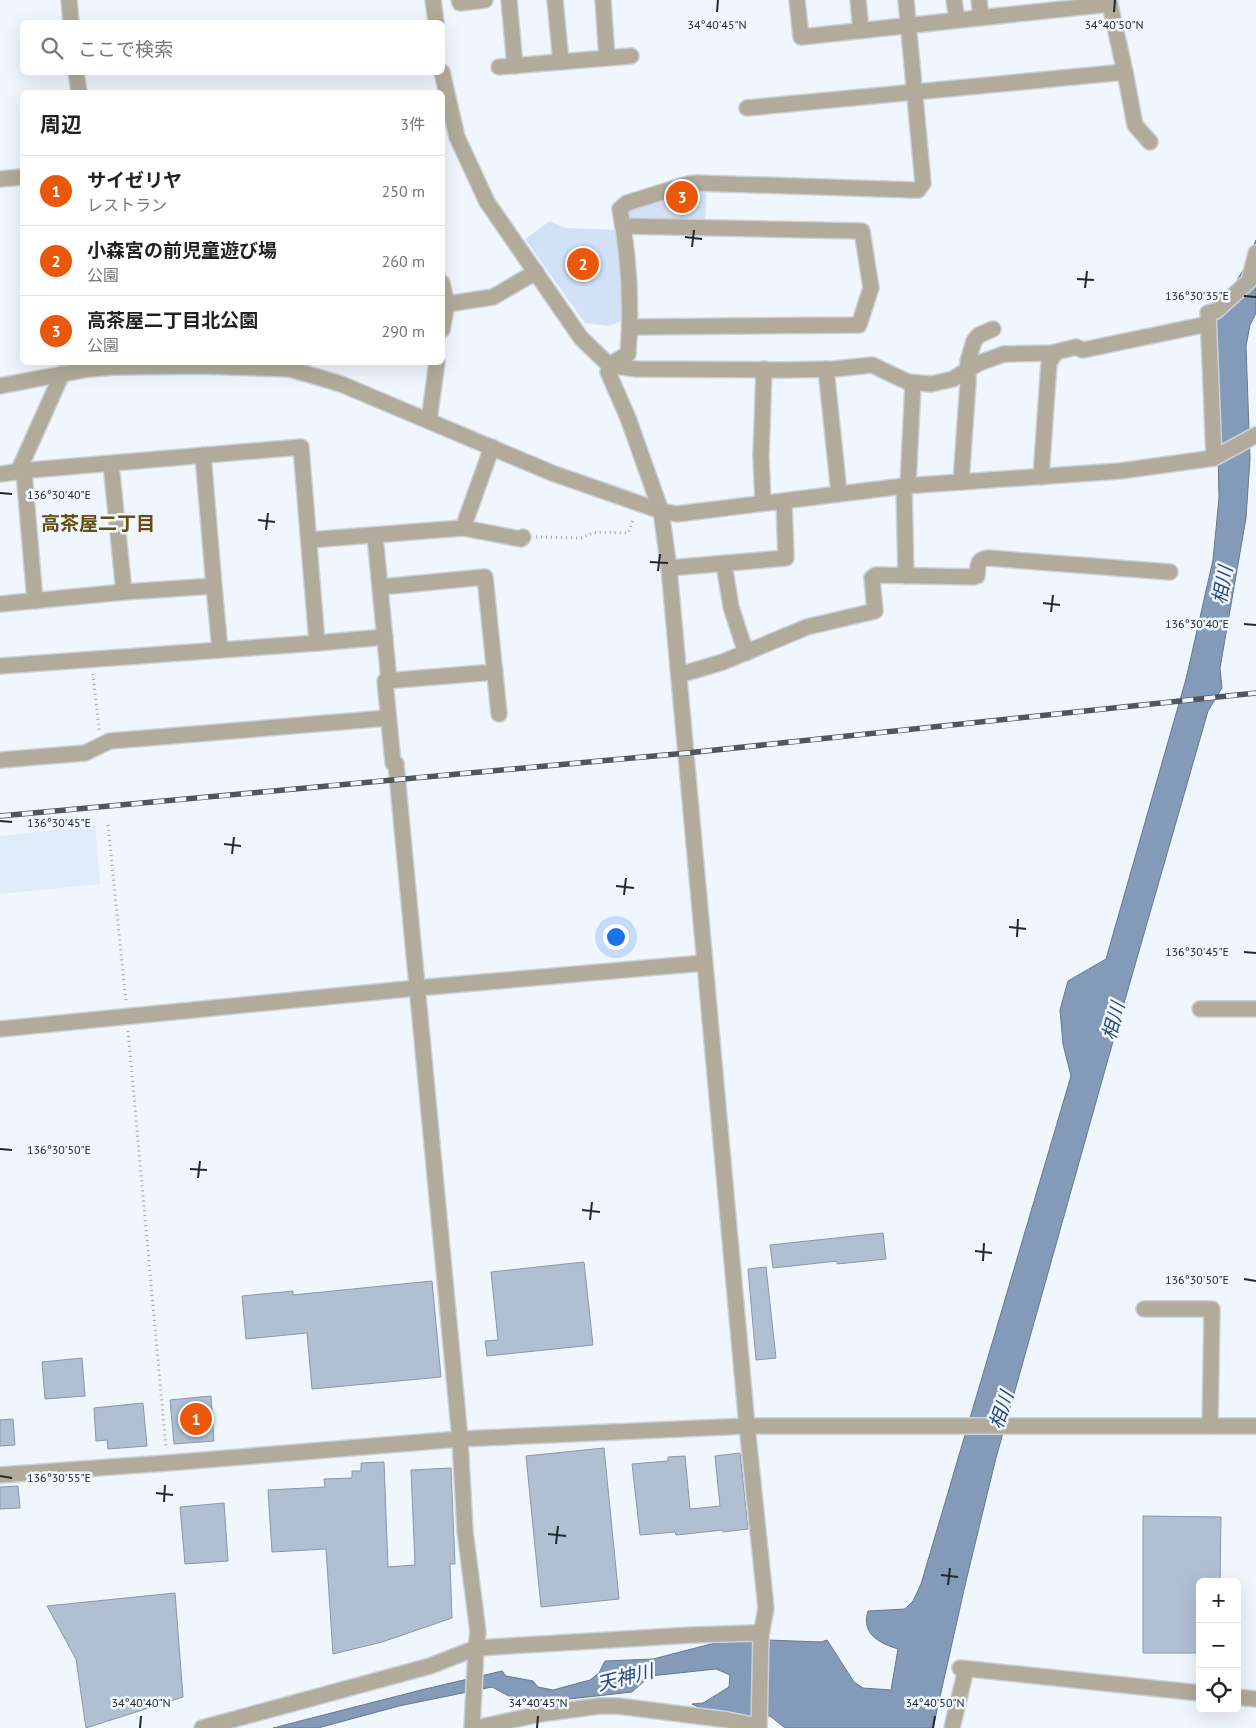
<!DOCTYPE html>
<html lang="ja">
<head>
<meta charset="utf-8">
<style>
	body { margin:0; font-family:"PT Sans","Noto Sans JP",sans-serif; background:#f6f6f6; color:#222 }
	.controls { position:absolute; right:15px; bottom:15px; display:grid; overflow:hidden; border-radius:8px; box-shadow:0 5px 20px #0002 }
	.controls button { width:45px; height:45px; display:grid; place-items:center; padding:0; border:0; border-bottom:1px solid #e0e0e0; background:#fff; color:#222; font:25px sans-serif }
	.you { position:absolute; left:615px; top:936px; width:18px; height:18px; margin:-12px; border:4px solid #fff; border-radius:50%; background:#1a73e8; box-shadow:0 0 0 8px #1a73e833 }
	.badge { display:grid; place-items:center; width:32px; height:32px; border-radius:50%; background:#ea580c; color:#fff; font-size:16px; font-weight:700 }
	.pin { position:absolute; translate:-50% -50%; border:2px solid #fff; box-shadow:0 1px 5px #0006 }
	.list { margin:0; padding:0; list-style:none }
	h2 { display:flex; justify-content:space-between; align-items:center; height:65px; margin:0; padding:0 20px; font-size:21px }
	h2 small { font-size:16px; font-weight:400; color:#767676 }
	.list li { display:grid; grid-template-columns:32px 1fr auto; gap:15px; align-items:center; box-sizing:border-box; height:70px; padding:0 20px; border-top:1px solid #e0e0e0 }
	.list b { display:block; font-size:19px; white-space:nowrap }
	.list p { margin:0; font-size:16px; white-space:nowrap; color:#767676 }
	.list em { font-size:16px; font-style:normal; color:#767676 }
	.icon { flex:none; width:28px; height:28px; fill:none; stroke:currentColor; stroke-width:2; stroke-linecap:round; stroke-linejoin:round }
	.map { position:relative; flex:none; width:1256px; height:1728px; overflow:hidden }
	.search { position:absolute; background:#fff; box-shadow:0 5px 20px #0002; left:20px; top:20px; width:425px; height:55px; display:flex; align-items:center; gap:12px; box-sizing:border-box; padding:0 18px; border-radius:8px; color:#767676; font-size:19px }
	.panel { position:absolute; background:#fff; box-shadow:0 5px 20px #0002; left:20px; top:90px; width:425px; height:275px; border-radius:8px }
	.map>svg:first-child { display:block }
	.built { fill:#dfebfa }
	.green { fill:#d2e1f6 }
	.water { fill:#839ab8; stroke:#66788f }
	.building { fill:#b1bfd2; stroke:#8a97a9 }
	.lines { fill:none; stroke-linecap:round; stroke-linejoin:round }
	.minor-casing { stroke:#cbd1d9; stroke-width:18 }
	.path { stroke:#9ca2aa; stroke-width:3; stroke-dasharray:1 4; stroke-linecap:butt }
	.minor { stroke:#b2ab9b; stroke-width:15 }
	.rail-casing { stroke:#50565d; stroke-width:5.5 }
	.rail { stroke:#f0f6fe; stroke-width:4; stroke-dasharray:11; stroke-linecap:butt }
	.ticks { fill:none; stroke:#21272e; stroke-width:2 }
	.labels { text-anchor:middle; stroke-width:5; stroke-linejoin:round; paint-order:stroke }
	.neighbourhood-label { font-size:19px; font-weight:bold; fill:#644e12; stroke:#f0f6fe }
	.water-label { font-size:19px; font-style:italic; fill:#274872; stroke:#f0f6fe }
	.ticks-label { font-size:12px; text-anchor:middle; fill:#21272e; stroke:#f0f6fe; stroke-width:5; stroke-linejoin:round; paint-order:stroke }
</style>
</head>
<body>
<div class="map">
<svg width="1256" height="1728" viewBox="0 0 1256 1728">
	<rect width="100%" height="100%" fill="#f0f6fe"/>
	<polygon class="built" points="95,825 100,884 0,894 0,836"/>
	<g class="green">
		<polygon points="707,187 705,223 630,222 627,207"/>
		<polygon points="550,221 566,228 618,230 626,319 609,326 585,323 525,239"/>
	</g>
	<path class="water" d="M1256,240V313L1250,325L1246,346L1250,459L1246,518L1220,668L1222,688L1208,711L1112,1045L996,1458L966,1581L933,1728H785L770,1716H719L692,1704L703,1703L729,1687L730,1675L716,1669L650,1676L632,1692L524,1704L492,1687L399,1706L318,1728H273L421,1690L502,1671L506,1676L533,1681L538,1687L553,1690L590,1680L599,1673L605,1661L653,1659L715,1643L767,1640L821,1642L827,1640L854,1682L863,1688L891,1690L898,1649C879,1643 861,1634 868,1611L905,1609L913,1601L921,1584L1071,1076L1063,1044L1060,1010L1068,981L1106,959L1186,679L1213,560L1219,498L1215,319L1243,270Z"/>
	<g class="building">
		<polygon points="883,1233 886,1259 837,1264 837,1261 773,1268 770,1245"/>
		<polygon points="584,1262 593,1345 487,1356 485,1341 498,1340 491,1272"/>
		<polygon points="766,1267 776,1358 756,1360 748,1269"/>
		<polygon points="432,1281 441,1377 312,1389 307,1333 246,1339 242,1296 293,1291 293,1295"/>
		<polygon points="82,1358 85,1396 45,1399 42,1362"/>
		<polygon points="211,1396 214,1441 174,1444 170,1400"/>
		<polygon points="143,1403 147,1446 108,1449 107,1440 96,1441 94,1408"/>
		<polygon points="13,1419 15,1445 0,1446 0,1420"/>
		<polygon points="604,1448 619,1599 541,1607 526,1456"/>
		<polygon points="740,1453 748,1529 723,1532 723,1530 676,1535 675,1532 640,1535 632,1464 668,1461 668,1457 685,1456 690,1509 720,1506 715,1456"/>
		<polygon points="384,1462 388,1567 415,1565 411,1470 451,1468 455,1564 450,1564 452,1618 382,1642 333,1654 326,1549 272,1552 268,1490 325,1487 324,1479 352,1478 352,1471 361,1471 361,1463"/>
		<polygon points="18,1486 20,1508 0,1509 0,1487"/>
		<polygon points="224,1503 228,1561 185,1564 180,1507"/>
		<polygon points="1143,1516 1221,1517 1220,1582 1200,1582 1200,1653 1143,1653"/>
		<polygon points="175,1593 183,1697 86,1728 76,1659 47,1606"/>
	</g>
	<g class="lines">
		<g class="minor-casing">
			<g id="minor">
				<polyline points="69,0 71,22"/>
				<polyline points="433,0 436,22"/>
				<polyline points="459,0 460,3 485,0"/>
				<polyline points="509,0 515,66"/>
				<polyline points="555,0 561,62"/>
				<polyline points="603,0 607,58"/>
				<polyline points="797,0 801,37 1110,4"/>
				<polyline points="858,0 861,30"/>
				<polyline points="954,0 957,20"/>
				<polyline points="979,0 981,17"/>
				<polyline points="1109,0 1125,72 1135,125 1150,142"/>
				<polyline points="499,67 631,56"/>
				<polyline points="76,72 79,92"/>
				<polyline points="442,72 457,137 487,202 581,338 609,365 608,372 628,418 661,511 669,568 747,1426 766,1608 761,1635 759,1728"/>
				<polyline points="747,108 1125,72"/>
				<polyline points="0,179 22,177"/>
				<polyline points="623,226 862,231 871,288 859,325 630,327"/>
				<polyline points="442,283 447,304 442,304"/>
				<polyline points="442,330 447,304 493,297 536,272"/>
				<path d="M609,365L628,354C632,305 629,257 620,209L627,203L688,184L697,183L914,190H918L923,183L906,0"/>
				<polyline points="609,365 636,369 784,370 833,369 872,365 908,382 931,384 953,379 979,363 1004,354 1052,353 1076,347 1083,350 1208,324"/>
				<polyline points="826,369 839,493"/>
				<polyline points="0,386 89,369 115,367 201,366 290,369 341,384 552,473 661,511 677,514 904,486 1120,471 1214,458 1256,435"/>
				<polyline points="429,420 437,362"/>
				<polyline points="203,455 214,586"/>
				<polyline points="1214,458 1208,313 1216,311 1249,281 1256,253"/>
				<polyline points="111,464 124,592"/>
				<polyline points="18,472 62,374"/>
				<polyline points="24,472 35,601"/>
				<polyline points="0,474 31,470 301,447 317,643 0,666"/>
				<polyline points="1041,477 1049,363 1056,352"/>
				<polyline points="961,482 968,382 968,361 974,341 979,335 993,329"/>
				<polyline points="908,485 913,383"/>
				<polyline points="904,486 906,576"/>
				<polyline points="763,503 761,456 764,369"/>
				<polyline points="463,528 492,447"/>
				<polyline points="375,536 389,681"/>
				<polyline points="309,540 463,528 521,539 523,537"/>
				<polyline points="724,564 731,607 746,653"/>
				<polyline points="669,568 786,558 784,501"/>
				<polyline points="381,587 485,577 499,714"/>
				<polyline points="0,604 124,592 214,586 220,650"/>
				<polyline points="317,643 385,637"/>
				<path d="M679,675L723,662L807,627L875,611L872,578L876,575L974,577L977,576C978,566 977,559 988,558L1170,572"/>
				<polyline points="0,760 85,753 110,741 388,718"/>
				<polyline points="1200,1009 1256,1009"/>
				<polyline points="0,1029 417,988 704,963"/>
				<polyline points="1144,1309 1212,1309 1210,1426"/>
				<polyline points="0,1475 167,1463 460,1439 747,1426 1256,1426"/>
				<polyline points="960,1668 1200,1693"/>
				<polyline points="1237,1697 1256,1699"/>
				<polyline points="202,1728 430,1666 476,1648 692,1635 754,1633 761,1635"/>
				<polyline points="472,1728 476,1648 478,1632 465,1531 460,1439 396,764 393,763 385,681 495,672"/>
				<polyline points="476,1728 540,1714 599,1706 618,1706 728,1720 758,1726"/>
				<polyline points="952,1728 966,1669"/>
			</g>
		</g>
		<g class="path">
			<polyline points="536,537 582,538 592,533 601,532 628,533 634,518"/>
			<polyline points="93,674 99,730"/>
			<polyline points="108,825 126,1002"/>
			<polyline points="128,1031 166,1448"/>
		</g>
		<use href="#minor" class="minor"/>
		<g class="rail-casing">
			<polyline id="rail" points="0,816 687,753 1256,693"/>
		</g>
		<use href="#rail" class="rail"/>
	</g>
	<path class="ticks" d="M717,12L718,0M1114,12L1115,0M685,237L702,239M692,247L694,230M1077,279L1094,280M1085,288L1087,271M1244,296L1256,297M0,493L12,494M258,520L275,522M266,530L268,513M650,562L668,563M658,571L660,554M1043,603L1060,605M1051,612L1053,595M1244,624L1256,625M0,821L12,822M224,844L241,846M232,854L234,837M616,886L634,888M624,895L626,878M1009,927L1026,929M1017,937L1018,919M1244,952L1256,953M0,1149L12,1150M190,1169L207,1170M198,1178L200,1161M582,1210L600,1212M590,1220L592,1202M975,1251L992,1253M983,1261L984,1243M1244,1279L1256,1281M0,1476L12,1478M156,1493L173,1495M164,1502L165,1485M548,1534L566,1536M556,1544L558,1526M941,1575L958,1577M948,1585L950,1568M140,1728L141,1716M537,1728L538,1716M933,1728L935,1716"/>
	<g class="labels">
		<g class="neighbourhood-label">
			<text x="98" y="530">高茶屋二丁目</text>
		</g>
		<g class="water-label">
			<text transform="translate(1222 585) rotate(-80)" y="7">相川</text>
			<text transform="translate(1113 1021) rotate(-75)" y="7">相川</text>
			<text transform="translate(1001 1410) rotate(-71)" y="7">相川</text>
			<text transform="translate(625 1677) rotate(-14)" y="7">天神川</text>
		</g>
	</g>
	<g class="ticks-label">
		<text x="717" y="29">34°40'45"N</text>
		<text x="1114" y="29">34°40'50"N</text>
		<text x="1197" y="300">136°30'35"E</text>
		<text x="59" y="499">136°30'40"E</text>
		<text x="1197" y="628">136°30'40"E</text>
		<text x="59" y="827">136°30'45"E</text>
		<text x="1197" y="956">136°30'45"E</text>
		<text x="59" y="1154">136°30'50"E</text>
		<text x="1197" y="1284">136°30'50"E</text>
		<text x="59" y="1482">136°30'55"E</text>
		<text x="141" y="1707">34°40'40"N</text>
		<text x="538" y="1707">34°40'45"N</text>
		<text x="935" y="1707">34°40'50"N</text>
	</g>
</svg>
<div class="controls">
<button>+</button>
<button>−</button>
<button><svg class="icon" aria-label="locate" viewBox="0 0 24 24"><circle cx="12" cy="12" r="6"/><path d="M12 2v4M12 18v4M2 12h4M18 12h4"/></svg></button>
</div>
<div class="you"></div>
<div class="pin badge" style="left:196px;top:1419px">1</div>
<div class="pin badge" style="left:583px;top:264px">2</div>
<div class="pin badge" style="left:682px;top:197px">3</div>
<div class="search"><svg class="icon" aria-label="search" viewBox="0 0 24 24"><circle cx="10" cy="10" r="6"/><path d="M15 15l6 6"/></svg>ここで検索</div>
<section class="panel">
<h2>周辺<small>3件</small></h2>
<ul class="list">
<li><span class="badge">1</span><div><b>サイゼリヤ</b><p>レストラン</p></div><em>250 m</em></li>
<li><span class="badge">2</span><div><b>小森宮の前児童遊び場</b><p>公園</p></div><em>260 m</em></li>
<li><span class="badge">3</span><div><b>高茶屋二丁目北公園</b><p>公園</p></div><em>290 m</em></li>
</ul>
</section>
</div>
</body>
</html>
